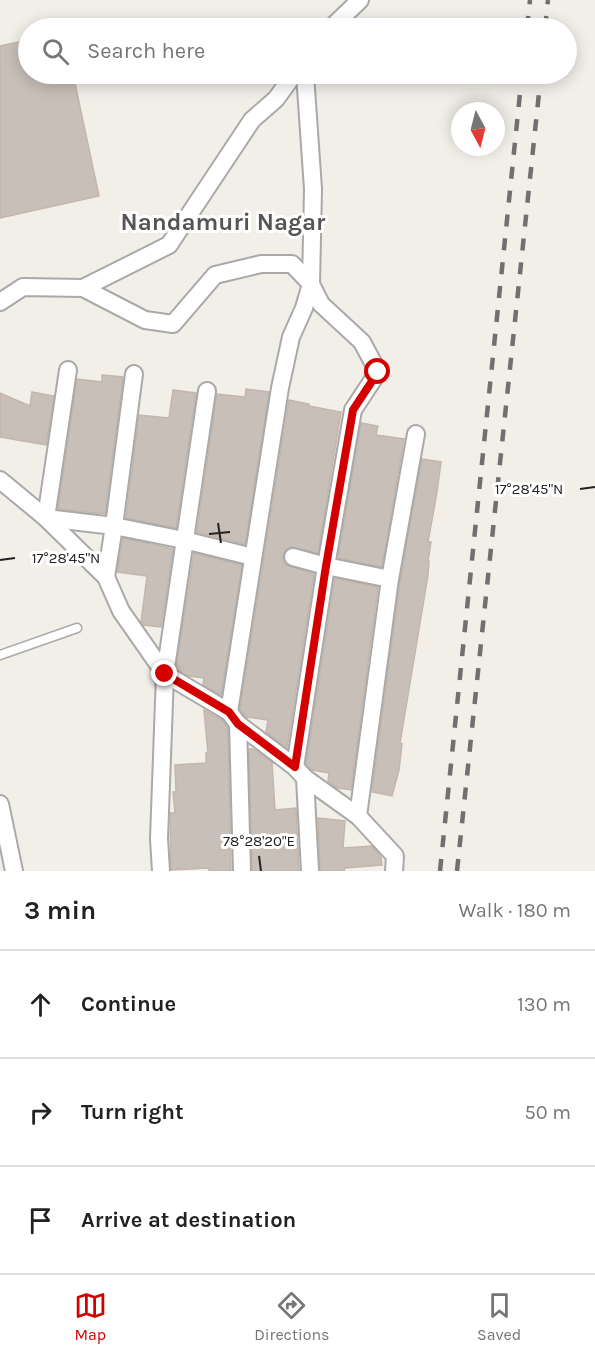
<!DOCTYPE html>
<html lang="en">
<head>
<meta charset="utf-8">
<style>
	body { margin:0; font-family:Karla,sans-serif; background:#f6f6f6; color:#222 }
	.compass { position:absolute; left:451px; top:102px; width:54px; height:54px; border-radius:50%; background:#fff; box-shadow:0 3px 15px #0003; rotate:173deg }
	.stop { position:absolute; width:18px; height:18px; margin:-14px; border:4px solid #d40000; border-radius:50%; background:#fff }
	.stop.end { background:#d40000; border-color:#fff; box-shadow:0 2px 6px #0008 }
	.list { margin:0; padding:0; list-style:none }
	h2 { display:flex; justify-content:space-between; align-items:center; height:78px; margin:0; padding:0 24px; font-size:26px }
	h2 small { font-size:20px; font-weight:400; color:#767676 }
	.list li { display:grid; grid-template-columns:39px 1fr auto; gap:18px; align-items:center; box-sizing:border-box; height:108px; padding:0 24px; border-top:2px solid #e0e0e0 }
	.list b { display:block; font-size:22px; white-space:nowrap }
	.list em { font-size:20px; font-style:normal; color:#767676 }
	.icon { flex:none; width:33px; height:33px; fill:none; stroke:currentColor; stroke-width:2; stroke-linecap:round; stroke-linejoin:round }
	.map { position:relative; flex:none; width:595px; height:871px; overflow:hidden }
	.search { position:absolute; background:#fff; box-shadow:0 3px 15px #0003; left:18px; right:18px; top:18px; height:66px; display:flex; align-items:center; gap:15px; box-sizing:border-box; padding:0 21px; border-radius:33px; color:#767676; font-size:22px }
	.sheet { height:402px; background:#fff }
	nav { display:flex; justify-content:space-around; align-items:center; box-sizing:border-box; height:84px; border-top:2px solid #e0e0e0; background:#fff; font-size:16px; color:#767676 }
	nav a { display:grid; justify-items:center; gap:3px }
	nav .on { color:#d40000 }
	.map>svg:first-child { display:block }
	.building { fill:#c7bfb8; stroke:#c4b6ab; stroke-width:1.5 }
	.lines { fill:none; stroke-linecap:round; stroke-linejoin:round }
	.service-casing { stroke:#a9a9a9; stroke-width:11 }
	.minor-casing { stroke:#a9a9a9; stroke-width:20 }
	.service { stroke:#fff; stroke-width:8 }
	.minor { stroke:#fff; stroke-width:16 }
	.rail { stroke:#707070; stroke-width:4.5; stroke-dasharray:12 12; stroke-linecap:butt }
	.route { stroke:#d40000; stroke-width:8 }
	.ticks { fill:none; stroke:#222; stroke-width:2 }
	.labels { text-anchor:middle; stroke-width:6; stroke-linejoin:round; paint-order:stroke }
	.neighbourhood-label { font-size:24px; font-weight:bold; fill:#555; stroke:#fff }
	.ticks-label { font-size:15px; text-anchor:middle; fill:#222; stroke:#fff; stroke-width:6; stroke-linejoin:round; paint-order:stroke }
</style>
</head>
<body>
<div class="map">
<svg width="595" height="871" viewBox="0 0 595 871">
	<rect width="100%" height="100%" fill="#f2efe9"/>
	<g class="building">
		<polygon points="28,40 28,74 73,74 99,196 0,218 0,46"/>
		<polygon points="102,375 123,377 105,514 58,509 77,379 102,382"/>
		<polygon points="246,389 269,392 245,544 197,532 217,394 245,397"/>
		<polygon points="173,390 196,393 176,528 126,518 139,415 169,418"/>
		<polygon points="32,392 54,396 46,445 0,437 0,393 30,406"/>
		<polygon points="289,400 309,404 309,406 341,412 318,553 291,547 286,549 283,555 283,560 286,565 314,574 287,748 266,732 268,720 246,717 240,709"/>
		<polygon points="361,423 378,426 376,435 404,439 382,567 338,558"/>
		<polygon points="422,459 441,462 437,492 428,542 431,542 428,561 429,561 428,575 400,743 402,744 399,770 392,796 372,792 400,581"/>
		<polygon points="123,538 173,549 161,627 143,625 141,622 147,576 117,572"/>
		<polygon points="194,553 242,565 221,695 203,685 204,678 188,676 176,669"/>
		<polygon points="335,578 378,587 351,790 337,788 328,781 329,773 312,770 306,764"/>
		<polygon points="204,710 222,720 228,728 231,871 209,871 209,868 171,870 170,816 170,813 175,813 173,792 176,792 175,765 206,763 206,753 208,753"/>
		<polygon points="249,749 253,749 273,763 272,763 275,810 296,808 299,871 252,871"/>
		<polygon points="318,818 345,821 343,848 372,846 381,857 382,865 345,868 344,871 320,871"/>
	</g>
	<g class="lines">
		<g class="service-casing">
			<polyline id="service" points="0,655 77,628"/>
		</g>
		<g class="minor-casing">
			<g id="minor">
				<polyline points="331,28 360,0"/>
				<polyline points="83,288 169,245 252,120 276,99 294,74"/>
				<polyline points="0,302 23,287 83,288 145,320 173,324 215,275 261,264 292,264 311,284 304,308 291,337 280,388 229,712"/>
				<polyline points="68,370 46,518 114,526 184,540 253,557"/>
				<polyline points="0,480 46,518 106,577 121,611 165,674 229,712 238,724 295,767 305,778 358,816 395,856 394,871"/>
				<polyline points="293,557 326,566 390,579"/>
				<polyline points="106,577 114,526 134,374"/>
				<polyline points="238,724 242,871"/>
				<polyline points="295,767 326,566 353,410 378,372 362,342 321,304 311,284 313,189 305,74"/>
				<polyline points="305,778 310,871"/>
				<polyline points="0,804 14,871"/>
				<polyline points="358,816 390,579 416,434"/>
				<polyline points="161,871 159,839 165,674 207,391"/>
			</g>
		</g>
		<use href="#service" class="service"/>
		<use href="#minor" class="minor"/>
		<g class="rail">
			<polyline points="527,28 530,0"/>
			<polyline points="545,28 548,0"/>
			<polyline points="440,871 522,74"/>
			<polyline points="457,871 541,74"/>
		</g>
	</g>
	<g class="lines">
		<polyline class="route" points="165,674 229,712 238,724 295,767 326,566 353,410 378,372"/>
	</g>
	<path class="ticks" d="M580,489L595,487M218,523L221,543M209,534L230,532M0,560L15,558M259,856L261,871"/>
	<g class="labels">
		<g class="neighbourhood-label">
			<text x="223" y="230">Nandamuri Nagar</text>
		</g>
	</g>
	<g class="ticks-label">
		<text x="529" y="494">17°28'45"N</text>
		<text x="66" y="563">17°28'45"N</text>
		<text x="259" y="846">78°28'20"E</text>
	</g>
</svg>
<svg class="compass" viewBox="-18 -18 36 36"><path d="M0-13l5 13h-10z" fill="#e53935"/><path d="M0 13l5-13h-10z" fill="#767676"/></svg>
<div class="stop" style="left:378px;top:372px"></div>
<div class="stop end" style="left:165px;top:674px"></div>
<div class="search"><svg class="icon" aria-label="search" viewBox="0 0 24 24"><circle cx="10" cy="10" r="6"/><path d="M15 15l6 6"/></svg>Search here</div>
</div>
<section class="sheet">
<h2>3 min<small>Walk · 180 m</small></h2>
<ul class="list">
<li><svg class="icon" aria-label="ahead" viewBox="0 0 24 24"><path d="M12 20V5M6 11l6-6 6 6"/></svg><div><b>Continue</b></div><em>130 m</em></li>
<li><svg class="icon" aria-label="right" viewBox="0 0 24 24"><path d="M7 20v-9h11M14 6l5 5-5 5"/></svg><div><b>Turn right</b></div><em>50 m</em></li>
<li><svg class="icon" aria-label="arrive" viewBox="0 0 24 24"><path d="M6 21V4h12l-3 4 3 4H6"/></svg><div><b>Arrive at destination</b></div></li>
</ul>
</section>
<nav>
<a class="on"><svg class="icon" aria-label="map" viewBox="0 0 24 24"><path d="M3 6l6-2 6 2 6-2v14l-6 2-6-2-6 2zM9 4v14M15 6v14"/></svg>Map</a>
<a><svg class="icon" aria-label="directions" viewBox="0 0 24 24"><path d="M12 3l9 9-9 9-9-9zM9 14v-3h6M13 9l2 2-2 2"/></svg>Directions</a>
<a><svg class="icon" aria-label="saved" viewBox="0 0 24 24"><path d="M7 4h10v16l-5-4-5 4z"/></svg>Saved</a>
</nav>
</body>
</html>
